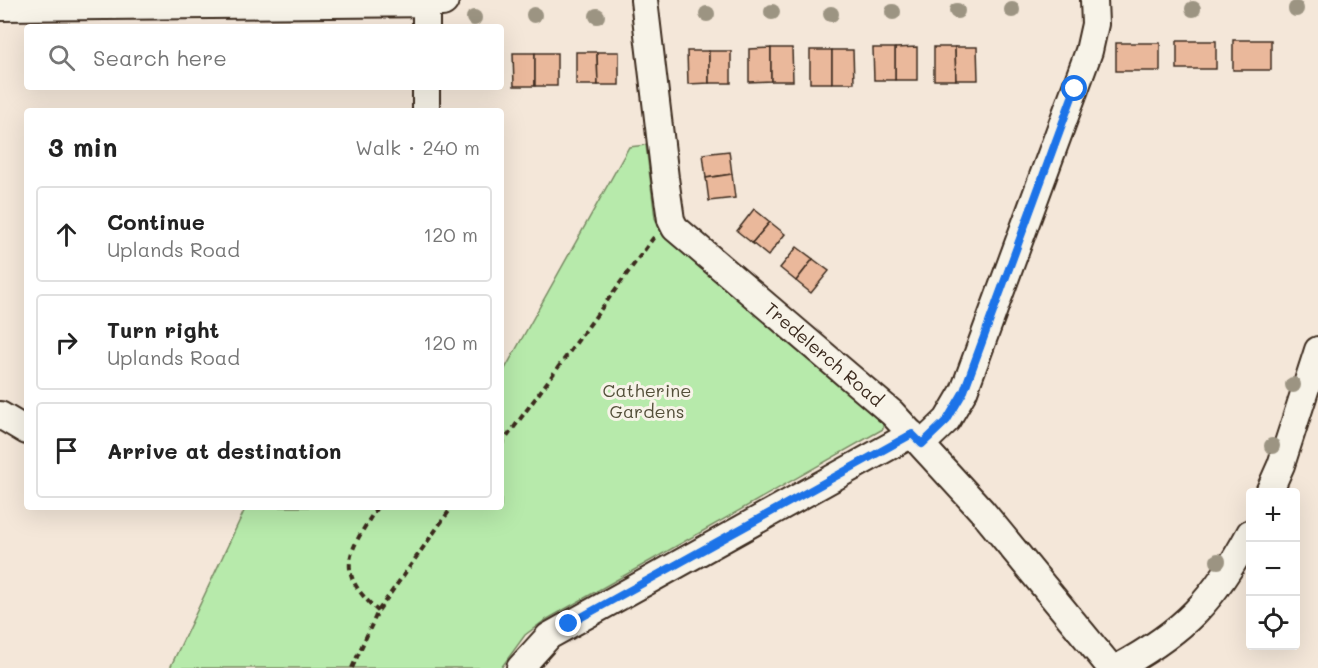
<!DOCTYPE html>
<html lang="en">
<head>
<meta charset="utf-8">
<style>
	body { margin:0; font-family:Mali,sans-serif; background:#f6f6f6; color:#222 }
	.controls { position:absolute; right:18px; bottom:18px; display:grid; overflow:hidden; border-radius:6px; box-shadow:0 6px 24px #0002 }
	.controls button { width:54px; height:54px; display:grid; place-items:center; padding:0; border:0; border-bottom:2px solid #e0e0e0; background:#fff; color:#222; font:30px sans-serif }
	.stop { position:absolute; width:18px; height:18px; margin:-14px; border:4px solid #1a73e8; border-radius:50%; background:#fff }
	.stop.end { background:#1a73e8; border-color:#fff; box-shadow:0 2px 6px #0008 }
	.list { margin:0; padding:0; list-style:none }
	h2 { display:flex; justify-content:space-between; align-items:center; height:78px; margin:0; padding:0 24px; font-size:26px }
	h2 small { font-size:20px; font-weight:400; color:#767676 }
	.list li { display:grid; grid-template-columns:39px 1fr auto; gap:18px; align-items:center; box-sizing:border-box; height:96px; margin:0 12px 12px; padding:0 12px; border:2px solid #e0e0e0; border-radius:6px }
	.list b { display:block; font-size:22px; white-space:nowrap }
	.list p { margin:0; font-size:20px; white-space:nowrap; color:#767676 }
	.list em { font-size:20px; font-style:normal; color:#767676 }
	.icon { flex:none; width:33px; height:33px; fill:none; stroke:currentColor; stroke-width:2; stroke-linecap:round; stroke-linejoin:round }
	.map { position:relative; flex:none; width:1318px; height:668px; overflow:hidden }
	.search { position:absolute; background:#fff; box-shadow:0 6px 24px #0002; left:24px; top:24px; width:480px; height:66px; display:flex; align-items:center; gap:15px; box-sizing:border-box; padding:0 21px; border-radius:6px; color:#767676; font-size:22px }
	.panel { position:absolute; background:#fff; box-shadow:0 6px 24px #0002; left:24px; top:108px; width:480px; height:402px; border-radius:6px }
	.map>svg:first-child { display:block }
	.green { fill:#b7eaab; stroke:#798a64; stroke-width:1.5 }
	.building { fill:#eab89b; stroke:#3b2a1e; stroke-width:1.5 }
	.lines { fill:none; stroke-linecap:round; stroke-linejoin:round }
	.minor-casing { stroke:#3b2a1e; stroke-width:30 }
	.tertiary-casing { stroke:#3b2a1e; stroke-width:36 }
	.path { stroke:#3b2a1e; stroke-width:4; stroke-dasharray:6 4.5; stroke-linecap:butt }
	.minor { stroke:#f7f3e8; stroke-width:26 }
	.tertiary { stroke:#f7f3e8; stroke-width:32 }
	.tree { fill:#9c9482 }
	.route { stroke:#1a73e8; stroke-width:8 }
	.labels { text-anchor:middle; stroke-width:6; stroke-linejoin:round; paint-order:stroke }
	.street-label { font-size:18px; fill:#3b2a1e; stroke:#f7f3e8 }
	.park-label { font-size:18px; fill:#54503a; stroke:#f7f3e8 }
</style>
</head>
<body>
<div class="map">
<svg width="1318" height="668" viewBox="0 0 1318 668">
	<rect width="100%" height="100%" fill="#f4e7d9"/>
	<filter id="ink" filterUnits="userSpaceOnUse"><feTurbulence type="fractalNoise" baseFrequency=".0167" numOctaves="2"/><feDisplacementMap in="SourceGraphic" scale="12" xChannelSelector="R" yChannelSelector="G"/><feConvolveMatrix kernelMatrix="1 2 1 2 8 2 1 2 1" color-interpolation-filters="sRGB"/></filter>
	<g filter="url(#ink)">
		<polygon class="green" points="646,145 655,218 662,233 667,231 883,418 883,429 544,621 525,635 501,668 170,668 246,507 501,507 501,376 629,147"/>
		<g class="building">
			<rect x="1233" y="40" width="38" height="30"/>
			<rect x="1177" y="41" width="39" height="28"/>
			<rect x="1116" y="43" width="44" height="28"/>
			<polygon points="917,47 917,80 895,80 895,48"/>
			<polygon points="934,47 955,47 956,80 934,80"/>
			<polygon points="955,47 977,47 978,80 956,80"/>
			<polygon points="771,48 771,81 749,82 749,49"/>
			<polygon points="771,48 792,48 793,81 771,81"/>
			<polygon points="873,48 895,48 895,80 874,80"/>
			<rect x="810" y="50" width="22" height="33"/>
			<polygon points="832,50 853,50 854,83 832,83"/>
			<polygon points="687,51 709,51 709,83 688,84"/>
			<rect x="709" y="51" width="22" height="32"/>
			<polygon points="576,52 597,52 598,85 576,85"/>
			<polygon points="597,52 619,52 619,85 598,85"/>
			<polygon points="513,53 535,53 535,86 514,86"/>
			<rect x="535" y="53" width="22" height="33"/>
			<polygon points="729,151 732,174 706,178 703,154"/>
			<polygon points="732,174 735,198 709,201 706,178"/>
			<polygon points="754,209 770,222 752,243 737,231"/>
			<polygon points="770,222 785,234 768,256 752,243"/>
			<polygon points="797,247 813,259 796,281 780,268"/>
			<polygon points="813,259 829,271 811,293 796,281"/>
		</g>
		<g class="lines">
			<g class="minor-casing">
				<g id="minor">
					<path id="s1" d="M644,0L665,178L671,220L675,228L892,413L982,511L1111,668"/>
					<polyline points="426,27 426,0"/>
					<polyline points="426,111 426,87"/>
					<polyline points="0,415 27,431"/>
					<polyline points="922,444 947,420 964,391 1089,51 1095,24 1094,0"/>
					<polyline points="1269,492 1281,465 1318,350"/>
					<polyline points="520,668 549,636 912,434"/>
					<path d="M1117,668C1185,631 1214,600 1250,533"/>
				</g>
			</g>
			<g class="tertiary-casing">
				<polyline id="tertiary" points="0,4 442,0"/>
			</g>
			<g class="path">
				<polyline points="501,445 654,237"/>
				<path d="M377,507C350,552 332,569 378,611"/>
				<polyline points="352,668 378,611 452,507"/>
			</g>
			<use href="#minor" class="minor"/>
			<use href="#tertiary" class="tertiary"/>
		</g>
		<g class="tree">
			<circle cx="1193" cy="9" r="8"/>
			<circle cx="1296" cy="9" r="8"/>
			<circle cx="1012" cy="10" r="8"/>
			<circle cx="957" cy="11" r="8"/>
			<circle cx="772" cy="12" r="8"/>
			<circle cx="893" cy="12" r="8"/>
			<circle cx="707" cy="14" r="8"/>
			<circle cx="831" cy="14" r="8"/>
			<circle cx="534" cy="15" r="8"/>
			<circle cx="597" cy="16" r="8"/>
			<circle cx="474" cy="18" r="8"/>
			<circle cx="1293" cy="385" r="8"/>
			<circle cx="1272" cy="446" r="8"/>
			<circle cx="1218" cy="561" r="8"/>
		</g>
	</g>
	<g class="lines" filter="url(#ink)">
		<polyline class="route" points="569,624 912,434 922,444 947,420 964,391 1075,89"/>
	</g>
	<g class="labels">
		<g class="street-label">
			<text dy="6" stroke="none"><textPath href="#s1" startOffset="426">Tredelerch Road</textPath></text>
		</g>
		<g class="park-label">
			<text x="647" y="397">Catherine<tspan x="647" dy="21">Gardens</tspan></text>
		</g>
	</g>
</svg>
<div class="controls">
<button>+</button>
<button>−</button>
<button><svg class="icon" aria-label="locate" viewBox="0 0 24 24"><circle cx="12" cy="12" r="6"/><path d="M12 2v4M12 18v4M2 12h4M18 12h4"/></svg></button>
</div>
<div class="stop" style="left:1075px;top:89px"></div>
<div class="stop end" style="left:569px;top:624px"></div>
<div class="search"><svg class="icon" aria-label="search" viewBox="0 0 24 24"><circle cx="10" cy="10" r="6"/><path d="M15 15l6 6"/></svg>Search here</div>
<section class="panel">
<h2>3 min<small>Walk · 240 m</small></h2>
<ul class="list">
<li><svg class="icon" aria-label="ahead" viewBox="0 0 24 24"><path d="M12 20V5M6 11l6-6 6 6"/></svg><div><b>Continue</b><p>Uplands Road</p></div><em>120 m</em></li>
<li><svg class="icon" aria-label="right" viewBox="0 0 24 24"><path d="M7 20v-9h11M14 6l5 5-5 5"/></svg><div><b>Turn right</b><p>Uplands Road</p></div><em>120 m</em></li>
<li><svg class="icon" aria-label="arrive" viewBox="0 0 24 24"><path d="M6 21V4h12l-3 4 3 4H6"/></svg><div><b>Arrive at destination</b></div></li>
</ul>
</section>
</div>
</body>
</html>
